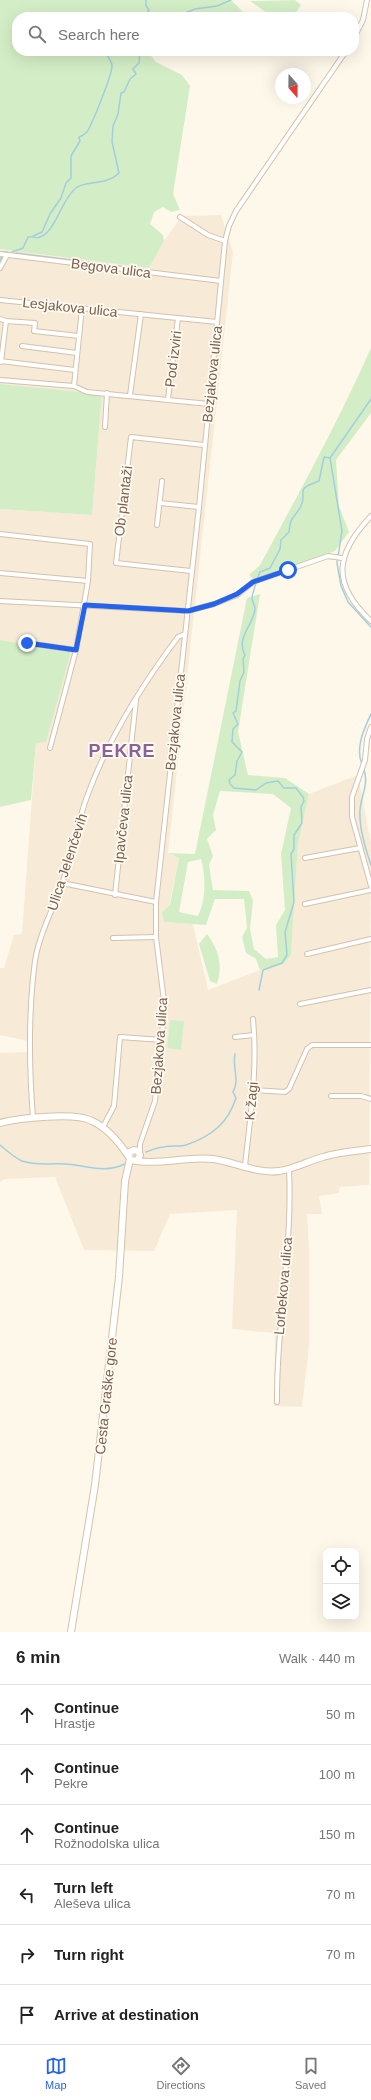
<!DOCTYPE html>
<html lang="en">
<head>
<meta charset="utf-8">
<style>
	body { margin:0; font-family:Helvetica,sans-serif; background:#f6f6f6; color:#222 }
	.controls { position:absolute; right:12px; bottom:12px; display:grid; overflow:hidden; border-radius:8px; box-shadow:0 4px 16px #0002 }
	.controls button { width:36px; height:36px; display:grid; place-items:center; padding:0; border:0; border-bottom:1px solid #e0e0e0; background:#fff; color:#222; font:20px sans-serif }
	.compass { position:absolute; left:275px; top:68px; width:36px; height:36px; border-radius:50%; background:#fff; box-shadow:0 4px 16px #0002; rotate:160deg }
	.stop { position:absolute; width:12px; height:12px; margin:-9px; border:3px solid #2563eb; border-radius:50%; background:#fff }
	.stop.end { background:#2563eb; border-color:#fff; box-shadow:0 1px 4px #0008 }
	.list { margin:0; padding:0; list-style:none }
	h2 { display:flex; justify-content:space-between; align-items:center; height:52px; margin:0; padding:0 16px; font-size:17px }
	h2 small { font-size:13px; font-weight:400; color:#767676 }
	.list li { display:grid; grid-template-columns:26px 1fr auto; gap:12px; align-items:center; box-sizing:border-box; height:60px; padding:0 16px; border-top:1px solid #e0e0e0 }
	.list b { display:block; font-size:15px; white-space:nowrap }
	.list p { margin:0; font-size:13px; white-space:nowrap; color:#767676 }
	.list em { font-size:13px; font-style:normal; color:#767676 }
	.icon { flex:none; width:22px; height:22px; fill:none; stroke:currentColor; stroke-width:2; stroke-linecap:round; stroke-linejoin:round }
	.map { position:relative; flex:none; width:371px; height:1632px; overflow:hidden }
	.search { position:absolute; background:#fff; box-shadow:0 4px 16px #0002; left:12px; right:12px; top:12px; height:44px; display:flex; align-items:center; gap:10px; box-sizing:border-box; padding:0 14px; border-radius:16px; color:#767676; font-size:15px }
	.sheet { height:412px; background:#fff }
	nav { display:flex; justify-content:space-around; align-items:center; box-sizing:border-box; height:56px; border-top:1px solid #e0e0e0; background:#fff; font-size:11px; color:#767676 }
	nav a { display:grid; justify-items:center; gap:2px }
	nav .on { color:#2563eb }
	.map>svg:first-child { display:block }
	.residential { fill:#f7ebd7 }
	.green { fill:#d3eec6; fill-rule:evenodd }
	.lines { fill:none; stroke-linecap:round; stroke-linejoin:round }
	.stream { stroke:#a1cfdd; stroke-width:1.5 }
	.street-casing { stroke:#d3c1ad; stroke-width:6 }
	.secondary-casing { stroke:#d6c2ab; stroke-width:8 }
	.street { stroke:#fff; stroke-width:4 }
	.secondary { stroke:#fff; stroke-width:6 }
	.route { stroke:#2563eb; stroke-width:5 }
	.labels { text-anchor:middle; stroke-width:3.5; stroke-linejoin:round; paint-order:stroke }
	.street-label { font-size:14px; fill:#7c604a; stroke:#fffbf2 }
	.district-label { font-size:18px; font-weight:bold; letter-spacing:1px; fill:#8b6298; stroke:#fffbf2 }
</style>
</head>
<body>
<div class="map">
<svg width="371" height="1632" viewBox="0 0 371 1632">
	<rect width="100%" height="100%" fill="#fef8ea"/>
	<polygon class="residential" points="221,215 233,252 168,853 179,858 169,906 164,922 193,924 208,990 260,970 284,964 291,955 298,844 309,794 358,775 371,844 369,1185 339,1187 339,1193 319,1196 322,1214 307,1214 309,1251 309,1345 302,1407 274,1406 275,1333 232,1329 237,1210 170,1214 154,1251 84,1250 55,1177 5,1179 0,1182 0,1053 27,1052 28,1041 0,1035 0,968 4,968 14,935 22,934 36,743 71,652 0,640 0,509 92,515 102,394 0,384 0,249 149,268 164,241 182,216"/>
	<g class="green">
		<polygon points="0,0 231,0 245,14 226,17 17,17 17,51 147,51 156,62 182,75 190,86 173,194 180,210 171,212 163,207 154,212 150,224 163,235 164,241 149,268 0,249"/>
		<polygon points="295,0 301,5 293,17 273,17 250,1"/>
		<path d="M371,348V413L336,460L339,506L349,532L335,551L254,580L249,575L260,565C299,493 338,422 371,348Z"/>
		<polygon points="0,384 102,394 92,515 0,509"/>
		<path d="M260,594L238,732L248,775L285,778L309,794L298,844L291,955L284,964L260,970L256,959L246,953L242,937L247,928L244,899H215L206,925L164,922L162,912L170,905L179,858L168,853L195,854L247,598ZM220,791L273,794L291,808L281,854L285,910L276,925L278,957L266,959L254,949L250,929L253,901L249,891L213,890L209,865L213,856L207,839L216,830L213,815ZM201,859C206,878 206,899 198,916L179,912L188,862Z"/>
		<polygon points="0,640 71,652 46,742 36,743 31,800 0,807"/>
		<path d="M207,934C219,950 223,966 217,984L210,981L199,944Z"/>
		<polygon points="170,1020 184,1021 181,1050 167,1048"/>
	</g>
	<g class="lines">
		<g class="stream">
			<polyline points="146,0 146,6 149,10 145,15 147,17"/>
			<polyline points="176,17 195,9 217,6 231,0"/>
			<path d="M33,236L42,232L50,214L61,198L66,183L71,178V156L80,141L79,137C82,136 85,134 87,132C92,124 113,73 112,65C111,60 107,56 105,51"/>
			<path d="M12,252L23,248L28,237C32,236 36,239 40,237C55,233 62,198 76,188C86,180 106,186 119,173L112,142L113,126L118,114L121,93L124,92L130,79L136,74L133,69L139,63L140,51"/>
			<polyline points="16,253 141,269"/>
			<polyline points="0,262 3,252 7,252"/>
			<polyline points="371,399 330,458 342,531 337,563 341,586 348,602 371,627"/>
			<path d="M362,764C355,748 364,729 371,714"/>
			<path d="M363,767C370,783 361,795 360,810C359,827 365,848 371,865"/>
			<path d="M259,990L263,970L282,963L287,955L285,932L294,902L291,854L294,849V835L302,823L301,807L304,801L303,797L296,788H284L278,781L266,783L256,790L234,788L230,784L229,780L235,775L237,761L242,752L232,742L233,729L238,724L233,713L236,711L240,681L244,672L243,659L245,655C235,637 255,624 255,608C255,605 252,602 252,598C252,595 258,576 260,572L270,568L280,549L281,540L289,532C291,513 294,520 301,506C308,491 293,490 319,481L324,457L330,458"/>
			<path d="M0,1145C6,1150 15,1158 22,1161C37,1166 50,1163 65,1164C87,1165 103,1174 125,1164"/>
			<path d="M146,1152C152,1150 158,1147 164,1147C172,1145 179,1147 186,1145C212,1136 228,1123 236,1098L233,1092C240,1080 232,1067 235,1054"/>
		</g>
		<g class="street-casing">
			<g id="street">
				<polyline points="354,38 363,20 367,0"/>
				<polyline points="180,217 208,235 225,241"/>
				<polyline points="0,254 221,281"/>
				<polyline points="0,268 7,255"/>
				<polyline points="0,300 217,322"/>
				<polyline points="0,319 6,321 1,362"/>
				<polyline points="6,321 35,323 34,331 79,336"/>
				<polyline points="22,346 77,353"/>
				<polyline points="0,361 75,370"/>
				<polyline points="0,380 74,386 87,392 209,404"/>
				<polyline points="74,386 82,308"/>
				<polyline points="130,395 141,314"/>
				<polyline points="168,399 178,318"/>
				<polyline points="105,427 107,393"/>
				<polyline points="160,503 199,507"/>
				<path d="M371,516C335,554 331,584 371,621"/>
				<polyline points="157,525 162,481"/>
				<polyline points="0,534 90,544 88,581 76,650 50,748"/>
				<polyline points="191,571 116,563 131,437 204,445"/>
				<polyline points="0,573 88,581"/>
				<polyline points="0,601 188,611 214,604 237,595 253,582 328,556 342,558"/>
				<polyline points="27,643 76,650"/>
				<polyline points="371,727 367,739 365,760 352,797 352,817 371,886"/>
				<polyline points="305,858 360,848"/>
				<polyline points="62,883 156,902"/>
				<polyline points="115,895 136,700"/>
				<polyline points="305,904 371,890"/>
				<polyline points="113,938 156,937"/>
				<polyline points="307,954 371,939"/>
				<polyline points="300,1004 371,990"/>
				<polyline points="235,1037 254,1035"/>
				<polyline points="253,1090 285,1092 289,1089 307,1049 312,1045 371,1045"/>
				<polyline points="331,1096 361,1096 371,1099"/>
				<path d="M33,1118C29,1066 28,1013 35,961C39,935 53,909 62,884C72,854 77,823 88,794C109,737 142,685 178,637L185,634"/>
				<polyline points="103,1127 114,1106 120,1037 162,1040"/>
				<polyline points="140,1153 140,1144 155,1101 164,1014 164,1001 156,937 156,902 199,507 225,241 229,226 236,211 346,51"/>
				<path d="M245,1166C250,1118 258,1068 253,1019"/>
				<path d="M277,1402C276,1325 293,1247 289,1169"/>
			</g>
		</g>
		<g class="secondary-casing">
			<g id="secondary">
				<path d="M0,1123C19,1118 75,1112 92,1121C108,1128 122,1146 131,1160L137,1161L140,1155L138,1151L134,1150L130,1152L129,1157"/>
				<path d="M137,1161C162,1165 187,1156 213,1159C235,1162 257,1174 279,1171C294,1169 308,1161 323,1157C338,1152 355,1151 371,1149"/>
				<polyline points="71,1632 95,1485 119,1277 125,1181 130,1159"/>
			</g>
		</g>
		<use href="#street" class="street"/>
		<use href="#secondary" class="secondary"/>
	</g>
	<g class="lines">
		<polyline class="route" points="27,643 76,650 85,605 188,611 214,604 237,594 253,582 288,570"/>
	</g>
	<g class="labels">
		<g class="street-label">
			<text transform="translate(111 268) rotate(7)" y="5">Begova ulica</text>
			<text transform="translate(70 307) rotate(6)" y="5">Lesjakova ulica</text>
			<text transform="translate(173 359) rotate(-83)" y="5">Pod izviri</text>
			<text transform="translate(212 374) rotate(-84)" y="5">Bezjakova ulica</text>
			<text transform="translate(123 501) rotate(-83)" y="5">Ob plantaži</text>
			<text transform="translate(175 722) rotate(-84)" y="5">Bezjakova ulica</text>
			<text transform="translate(123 819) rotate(-84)" y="5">Ipavčeva ulica</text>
			<text transform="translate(67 862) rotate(-72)" y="5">Ulica Jelenčevih</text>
			<text transform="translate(159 1046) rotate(-86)" y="5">Bezjakova ulica</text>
			<text transform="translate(251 1101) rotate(-85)" y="5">K žagi</text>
			<text transform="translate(283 1286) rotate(-85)" y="5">Lorbekova ulica</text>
			<text transform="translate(106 1396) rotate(-84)" y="5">Cesta Graške gore</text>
		</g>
		<g class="district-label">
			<text x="122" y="757">PEKRE</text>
		</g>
	</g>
</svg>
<div class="controls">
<button><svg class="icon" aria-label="locate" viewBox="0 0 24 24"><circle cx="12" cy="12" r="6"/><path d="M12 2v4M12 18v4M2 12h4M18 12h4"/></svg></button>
<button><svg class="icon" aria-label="layers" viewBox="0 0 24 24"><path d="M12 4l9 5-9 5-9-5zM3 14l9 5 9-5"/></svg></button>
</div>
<svg class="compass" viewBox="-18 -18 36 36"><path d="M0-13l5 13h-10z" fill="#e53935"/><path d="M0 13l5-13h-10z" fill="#767676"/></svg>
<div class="stop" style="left:288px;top:570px"></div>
<div class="stop end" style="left:27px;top:643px"></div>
<div class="search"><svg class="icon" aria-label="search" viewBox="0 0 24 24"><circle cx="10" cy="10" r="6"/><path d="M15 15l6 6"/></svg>Search here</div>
</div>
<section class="sheet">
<h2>6 min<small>Walk · 440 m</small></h2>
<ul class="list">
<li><svg class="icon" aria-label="ahead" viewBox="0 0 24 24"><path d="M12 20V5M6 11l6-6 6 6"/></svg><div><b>Continue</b><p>Hrastje</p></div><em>50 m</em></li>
<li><svg class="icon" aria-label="ahead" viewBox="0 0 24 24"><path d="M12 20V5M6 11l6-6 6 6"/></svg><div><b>Continue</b><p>Pekre</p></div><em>100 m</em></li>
<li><svg class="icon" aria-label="ahead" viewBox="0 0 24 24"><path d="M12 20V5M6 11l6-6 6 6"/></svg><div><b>Continue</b><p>Rožnodolska ulica</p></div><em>150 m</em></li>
<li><svg class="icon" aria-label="left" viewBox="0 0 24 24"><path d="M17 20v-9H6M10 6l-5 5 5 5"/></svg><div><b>Turn left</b><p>Aleševa ulica</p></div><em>70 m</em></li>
<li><svg class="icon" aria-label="right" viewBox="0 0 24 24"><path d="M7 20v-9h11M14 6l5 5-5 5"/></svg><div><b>Turn right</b></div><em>70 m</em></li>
<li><svg class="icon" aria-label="arrive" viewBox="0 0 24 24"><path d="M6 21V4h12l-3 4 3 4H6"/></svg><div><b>Arrive at destination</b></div></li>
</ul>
</section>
<nav>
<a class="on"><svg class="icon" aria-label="map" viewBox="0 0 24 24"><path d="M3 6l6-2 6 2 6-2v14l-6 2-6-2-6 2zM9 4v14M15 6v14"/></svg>Map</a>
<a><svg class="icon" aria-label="directions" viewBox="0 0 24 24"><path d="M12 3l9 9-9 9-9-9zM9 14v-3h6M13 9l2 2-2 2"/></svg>Directions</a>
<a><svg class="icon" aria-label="saved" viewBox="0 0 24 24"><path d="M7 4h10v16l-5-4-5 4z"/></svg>Saved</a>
</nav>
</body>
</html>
